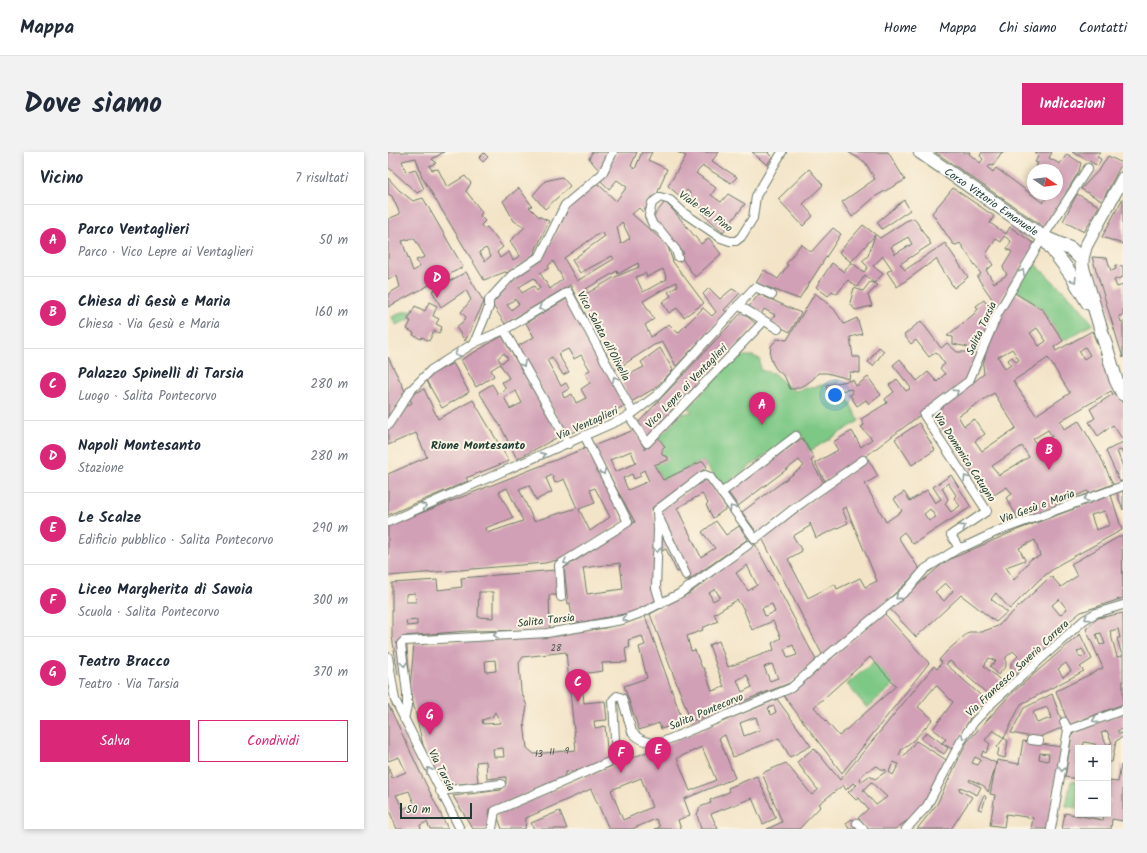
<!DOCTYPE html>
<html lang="it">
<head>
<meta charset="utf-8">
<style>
	body { margin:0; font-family:Kalam,sans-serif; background:#f2f2f3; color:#1f2937 }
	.controls { position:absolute; right:12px; bottom:12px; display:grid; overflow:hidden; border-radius:0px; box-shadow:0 2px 6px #0003 }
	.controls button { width:36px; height:36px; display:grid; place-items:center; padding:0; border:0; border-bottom:1px solid #e0e1e3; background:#fff; color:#1f2937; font:20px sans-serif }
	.compass { position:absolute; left:639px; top:12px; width:36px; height:36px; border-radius:50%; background:#fff; box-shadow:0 2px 6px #0003; rotate:103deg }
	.scale { position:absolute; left:12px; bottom:10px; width:72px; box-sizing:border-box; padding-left:4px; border:2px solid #1f3d34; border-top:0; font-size:11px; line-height:14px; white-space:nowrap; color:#1f3d34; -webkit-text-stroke:3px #fcf5e5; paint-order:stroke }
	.you { position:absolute; left:447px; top:243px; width:14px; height:14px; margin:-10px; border:3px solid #fff; border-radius:50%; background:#1a73e8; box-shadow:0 0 0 6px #1a73e833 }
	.badge { display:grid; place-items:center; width:26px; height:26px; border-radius:50%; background:#db2777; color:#fff; font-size:13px; font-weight:700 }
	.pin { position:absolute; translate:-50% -33px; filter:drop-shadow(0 1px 2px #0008) }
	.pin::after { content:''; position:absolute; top:21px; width:14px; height:12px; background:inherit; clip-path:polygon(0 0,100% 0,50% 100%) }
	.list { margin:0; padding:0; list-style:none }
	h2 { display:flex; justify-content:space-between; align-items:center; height:52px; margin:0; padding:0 16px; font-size:17px }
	h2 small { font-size:13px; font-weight:400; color:#747a83 }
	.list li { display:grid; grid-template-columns:26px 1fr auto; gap:12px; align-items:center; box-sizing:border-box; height:72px; padding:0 16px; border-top:1px solid #e0e1e3 }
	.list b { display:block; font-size:15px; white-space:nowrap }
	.list p { margin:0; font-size:13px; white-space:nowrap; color:#747a83 }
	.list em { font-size:13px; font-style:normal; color:#747a83 }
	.actions { display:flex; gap:8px; padding:12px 16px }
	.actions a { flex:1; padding:9px 0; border:1px solid #db2777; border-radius:0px; text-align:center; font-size:14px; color:#db2777 }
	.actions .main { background:#db2777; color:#fff }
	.map { position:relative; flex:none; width:735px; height:677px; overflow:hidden; border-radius:0px }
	header { display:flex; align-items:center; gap:24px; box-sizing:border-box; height:56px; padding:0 20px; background:#fff; border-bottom:1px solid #e0e1e3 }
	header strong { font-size:19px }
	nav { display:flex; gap:22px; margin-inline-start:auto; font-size:14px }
	.intro { display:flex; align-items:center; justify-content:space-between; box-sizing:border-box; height:96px; padding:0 24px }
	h1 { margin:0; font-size:28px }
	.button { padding:10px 18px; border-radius:0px; background:#db2777; color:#fff; font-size:14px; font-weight:700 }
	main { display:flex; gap:24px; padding:0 24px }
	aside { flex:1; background:#fff; border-radius:0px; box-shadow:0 2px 6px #0003 }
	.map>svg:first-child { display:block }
	.green { fill:#7dc885; stroke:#4e825c }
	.building { fill:#d1a0b6; fill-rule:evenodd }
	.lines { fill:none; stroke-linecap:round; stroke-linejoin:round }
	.street-casing { stroke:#697767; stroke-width:10 }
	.secondary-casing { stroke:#697767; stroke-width:14 }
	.primary-casing { stroke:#697767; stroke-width:15 }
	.street { stroke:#fff; stroke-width:8 }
	.secondary { stroke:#fff; stroke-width:12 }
	.primary { stroke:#fff; stroke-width:13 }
	.oneway { stroke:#8f9e9a }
	.labels { text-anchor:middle; stroke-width:4; stroke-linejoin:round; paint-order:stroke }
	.number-label { font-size:9px; fill:#4c5654 }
	.street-label { font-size:11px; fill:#1f3d34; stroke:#fcf5e5 }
	.neighbourhood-label { font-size:12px; font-weight:bold; fill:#1f3d34; stroke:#fcf5e5 }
</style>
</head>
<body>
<header>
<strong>Mappa</strong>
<nav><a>Home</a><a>Mappa</a><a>Chi siamo</a><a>Contatti</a></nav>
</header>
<div class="intro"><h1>Dove siamo</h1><a class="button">Indicazioni</a></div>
<main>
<aside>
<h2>Vicino<small>7 risultati</small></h2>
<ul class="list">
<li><span class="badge">A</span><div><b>Parco Ventaglieri</b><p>Parco · Vico Lepre ai Ventaglieri</p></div><em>50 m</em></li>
<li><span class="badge">B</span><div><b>Chiesa di Gesù e Maria</b><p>Chiesa · Via Gesù e Maria</p></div><em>160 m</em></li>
<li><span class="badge">C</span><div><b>Palazzo Spinelli di Tarsia</b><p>Luogo · Salita Pontecorvo</p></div><em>280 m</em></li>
<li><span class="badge">D</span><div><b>Napoli Montesanto</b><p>Stazione</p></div><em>280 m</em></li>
<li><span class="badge">E</span><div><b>Le Scalze</b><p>Edificio pubblico · Salita Pontecorvo</p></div><em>290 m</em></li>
<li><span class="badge">F</span><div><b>Liceo Margherita di Savoia</b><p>Scuola · Salita Pontecorvo</p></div><em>300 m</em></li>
<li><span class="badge">G</span><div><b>Teatro Bracco</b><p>Teatro · Via Tarsia</p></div><em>370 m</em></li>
</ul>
<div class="actions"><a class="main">Salva</a><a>Condividi</a></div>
</aside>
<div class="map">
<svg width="735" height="677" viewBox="0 0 735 677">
	<rect width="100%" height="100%" fill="#fcf5e5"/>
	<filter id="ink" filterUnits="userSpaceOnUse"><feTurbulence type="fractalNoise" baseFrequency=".025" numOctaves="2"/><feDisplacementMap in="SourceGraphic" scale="8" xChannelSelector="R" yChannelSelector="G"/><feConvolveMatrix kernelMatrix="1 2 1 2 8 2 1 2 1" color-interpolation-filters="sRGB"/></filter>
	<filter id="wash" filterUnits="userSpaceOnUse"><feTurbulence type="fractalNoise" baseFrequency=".012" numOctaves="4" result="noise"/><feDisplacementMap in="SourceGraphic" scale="16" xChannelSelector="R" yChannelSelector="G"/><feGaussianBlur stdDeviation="0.9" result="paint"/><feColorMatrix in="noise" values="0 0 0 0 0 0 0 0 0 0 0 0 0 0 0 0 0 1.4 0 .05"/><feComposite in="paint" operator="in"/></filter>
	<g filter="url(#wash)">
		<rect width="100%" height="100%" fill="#f3e4c7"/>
		<g class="green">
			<polygon points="645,110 690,153 705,172 675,189 655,158 629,138"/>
			<polygon points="24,159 20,168 8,173 4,165 15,160"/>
			<polygon points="349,204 365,204 372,207 372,218 385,221 406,239 451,229 471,269 422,299 411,278 334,335 315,309 275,328 257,297 272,283 273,284 294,262 304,260 300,256"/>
			<polygon points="487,509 506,532 479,556 459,532"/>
			<polygon points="683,629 690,630 689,656 678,654"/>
		</g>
		<g id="blocks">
			<g class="building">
				<path d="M0,0H56L44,7L48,11L41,14L44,18L50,17L59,35L77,24L83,31L78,39L94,60L92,64L97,69L93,73L96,77L99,75L115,95L109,100L112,106L121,100L125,108L132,104L122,89L137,75L126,69L115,49L131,36L144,54L141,55L150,64L161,69L144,106L121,121L117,120L96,128L34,25L28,6L14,9L18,20L27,17L36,37L29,41L0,15ZM98,96L103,104L97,109L91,100Z"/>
				<polygon points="204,0 221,0 211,18 201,7"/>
				<path d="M230,0H249L243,14L247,17L254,0H264L260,8L279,17L269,42L258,56L255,60L251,56L244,62L276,90L278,89L285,110L316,151L296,165L289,156L281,161L274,150L283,144L280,140L290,134L288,130L255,149L266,167L257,173L263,185L281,172L290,181L315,156L324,164L328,160L315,142L321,136L332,147L344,137L352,141L336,158L339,160L288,214L275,190L266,193L227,218L182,133L117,172L104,152L129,124L155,106L182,54L181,52L209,31L228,49L239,35L229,28L221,37L212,28ZM234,70L242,86L233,92L229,75ZM213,80L217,84L184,108L192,121L224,104L226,107L189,129L176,106ZM165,109L175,127L162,137L152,121L161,116L160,114ZM250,111L251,115L227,125L198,142L196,138L229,119L230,122ZM275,117L279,127L255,140L248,125L257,121L259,125ZM146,126L152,136L149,139L146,134L134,141L131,135ZM127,147L131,152L123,158L119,153Z"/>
				<polygon points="289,0 331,0 324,9 349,25 343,31 315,14 308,21 328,36 323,43 333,50 340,42 357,52 335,80 313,60 315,56 309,54 308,50 302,44 302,41 299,38 293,45 280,34 298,4"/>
				<polygon points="364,0 381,0 380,1 384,5 379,13"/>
				<polygon points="460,0 500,0 517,28 488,44 464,65 454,50 487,27 477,10"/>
				<polygon points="547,0 582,0 581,2 592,11 595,7 592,4 594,0 617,0 613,1 605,14 602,13 600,16 605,20 608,16 655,51 661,42 669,42 669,18 646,18 650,11 647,10 651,3 647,0 664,0 661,6 672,12 679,2 693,11 691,19 657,76"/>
				<polygon points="684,0 712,0 709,5 713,7 710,14"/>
				<polygon points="96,1 100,5 95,10 91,6"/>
				<polygon points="720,4 734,11 714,49 693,37 712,17"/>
				<polygon points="421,17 435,33 415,52 425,64 415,74 390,47"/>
				<polygon points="174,25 182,34 157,57 145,43 157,29"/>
				<path d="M0,26L11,38L25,49L35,46L75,115L0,155V142L12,135L9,124L0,127V67L12,62L4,44L0,42ZM26,86L37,105L28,108L32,115L25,119L14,89Z"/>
				<path d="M565,36L606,64L602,71L618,82L622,75L647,92L609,154L589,125L593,122L572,91L568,93L565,92L544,61ZM616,84L623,89L619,97L624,100L615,115L619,123L606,131L598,118L605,113L598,102L608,87L613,90Z"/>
				<polygon points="689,42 711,54 696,80 675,69"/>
				<polygon points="735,46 735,92 714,85"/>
				<polygon points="516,48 522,58 494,77 489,70"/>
				<polygon points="277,50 285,58 313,92 321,86 333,102 307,125 293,105 296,101 269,74 265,65"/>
				<path d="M526,66L543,92L512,112L517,118L557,91L580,125L566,136L548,107L509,135L499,120L504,117L495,104L485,114L495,122L486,131L477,123L469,135L460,128L449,142L444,139L440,144L428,135L444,111L456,120L463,110L451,100L475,73L492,86L518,69ZM487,83L480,104L474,109L480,115L476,120L463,110ZM520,85L524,92L507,102L503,95Z"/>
				<polygon points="445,76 453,82 411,147 368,131 376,118 390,127 400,113 398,112 413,92 423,100"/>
				<polygon points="704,105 719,106 723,119 728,117 727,113 735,114 735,125 726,128 729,135 735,133 735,163 731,164 733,170 735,169 735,206"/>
				<polygon points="78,120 96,150 77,189 68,175 76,169 78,165 73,160 83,148 78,138 53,155 44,139"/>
				<polygon points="482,130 490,133 480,143 484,154 467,158 462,151 466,136 475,139"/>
				<path d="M625,140L655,158L675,189L666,195L668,199L704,179L728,240L735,252V288L725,273L710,284L701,270L707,266L702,257L725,242L723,239L672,269L676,277L691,269L712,304L725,332L702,341L699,339L632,369L618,346L624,342L619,335L601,346L545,262L596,222L595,213L602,185ZM649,176L658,189L651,194L642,181ZM697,195L702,203L696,207L691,199ZM624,197L631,208L628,210L624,205L620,208L623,213L617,217L610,205ZM660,206L682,241L648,263L625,229ZM606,241L628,276L594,299L587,289L597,282L586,267L576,274L570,264ZM660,278L664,284L649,293L645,287ZM634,294L641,305L611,323L604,314Z"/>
				<polygon points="427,141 446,157 456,172 469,166 474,182 462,185 465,205 472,205 472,221 462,220 461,227 439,221 430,221 425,227 417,233 406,237 402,237 397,225 388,217 384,210 382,203 383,194 389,187 399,188"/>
				<polygon points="371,142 413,161 402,180 382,170 387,163 376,157 373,163 360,156"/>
				<path d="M180,146L236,254L179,283L130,194L146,185L138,171ZM180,197L186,207L193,203L202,218L197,221L202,231L193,237L198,246L188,251L184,242L176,246L174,241L181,237L178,231L173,234L159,208L164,205L175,223L181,220L170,202Z"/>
				<polygon points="596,148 606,162 577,229 478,304 437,329 427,311 450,298 445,290 464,279 473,295 484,287 473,275 476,273 473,267 499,251 497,247 506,240 501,233 509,227 518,239 523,236 505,213 512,207 529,229 540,220 549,230 557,222 552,216 557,212 548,200 541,205 528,188 523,192 516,183 533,169 553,196 559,191 569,200 578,200 580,195 565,192 565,185 559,184 586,162 590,157 588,154"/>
				<polygon points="41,150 49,154 45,164 51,167 48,172 54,175 51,181 46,179 41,189 34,185 33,187 25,183 26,181 19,177 23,169 20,168 27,154 37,159"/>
				<polygon points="354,160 368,172 261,286 249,272"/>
				<path d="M114,184L172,284L129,307L113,275L91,240L104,232L110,242L118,237L114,230L121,226L112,212L103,218L106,224L88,235L73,208ZM116,201L120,207L113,211L110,206ZM128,239L134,251L122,257L116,245Z"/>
				<polygon points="491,195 496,199 485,214 480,210"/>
				<polygon points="272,196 285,218 267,236 243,250 232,227 256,215 253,210"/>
				<polygon points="0,205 17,239 0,268"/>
				<polygon points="65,211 81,240 54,256 37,226"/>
				<polygon points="480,225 493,243 481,252 478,248 469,254 462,243 465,241 463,237 440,241 438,233 465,228 468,234"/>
				<polygon points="36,237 50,267 85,248 121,309 78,326 80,329 0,363 0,322 39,305 28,281 0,293 0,277 16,255 24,251 21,244"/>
				<polygon points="531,271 547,298 524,313 507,287"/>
				<path d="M246,278L257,297L270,285L277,295L274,298V303L280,305V308L266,313L275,328L315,309L319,315L264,356L268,372L269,448L246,460L185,472L182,451L180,452L176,416L247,370L205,294ZM243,299L248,311L227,320L222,308ZM256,318L261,329L240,338L235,326L244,322L246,327L253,324L251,321ZM232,411L235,437L199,442L195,416Z"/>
				<polygon points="414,286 426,306 423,309 436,331 369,381 354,360 416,314 411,308 350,354 340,340"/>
				<polygon points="735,290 735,303 733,298 729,299 735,315 735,328 732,330 718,299"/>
				<path d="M198,296L235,369L181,405L157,411L0,424V374ZM164,323L167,331L176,327L189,356L146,369L131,337L141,333L148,348L164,340L158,326ZM119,336L135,369L99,381L97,376L125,366L111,340ZM207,336L222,365L202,379L191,357L207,351L202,338Z"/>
				<path d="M480,307L490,324L477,332L498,370L514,359L506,347L516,340L522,349L539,338L547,351L553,347L545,335L563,323L583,355L525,392L516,380L510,385L532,418L469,477L435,504L374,386ZM560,331L568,343L566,346L572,354L563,360L557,352L560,347L554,336ZM458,355L489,429L477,435L472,426L449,437L447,432L420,446L400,407L414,399L405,384L422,374V371L428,386L460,371L454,357ZM542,357L548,365L541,369L536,362Z"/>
				<polygon points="318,327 339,356 325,366 318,353 320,351 314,342 289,356 313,405 327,396 314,380 328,369 338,383 351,374 360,387 298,430 271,360"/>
				<polygon points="735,339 735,358 729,341"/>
				<path d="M723,343L734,378L672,412L652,427L622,457L608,441L603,447L619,460L608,470L573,443L528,485L502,457L558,409L629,378ZM717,359L722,373L708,378L703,363ZM647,388L652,404L643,407L626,428L618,415L637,408L631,396ZM557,431L565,439L556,449L547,440Z"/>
				<polygon points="276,383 292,419 289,420 278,397 274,399 274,384"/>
				<path d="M734,383L735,446L693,460L664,483L668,488L628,523L623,516V511L630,504L625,499L618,505V514L610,523L602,514L608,509L601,506L596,514L617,532L603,545L562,509L558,512L599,549L585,560L566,598L554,591L558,587L545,577L565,550L548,533L530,555L545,567L527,587L514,597L511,603L515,605L528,589L560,609L539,651L529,662L507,677H479L469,667L480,657L471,646L468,648L460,640L469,633L465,631L458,638L455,633L431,652L433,654L411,677H379L394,670L374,621L398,611L424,643L430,638L409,610L426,596L452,628L546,514L549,517L554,510L551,508L559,499L581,480H593L610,474L663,424L673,435L689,424L683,412ZM671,447L679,457L672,463L664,453ZM505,610L511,612L505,623L501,620ZM489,614L496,619L497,617L499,619L487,627L481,624L473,630L472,625L479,619ZM483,630L499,645L488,653L475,638Z"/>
				<path d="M367,392L428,508L402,531L303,569L262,462L302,441ZM359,413L369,433L360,439L348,421ZM327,437L332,445L325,449L321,441ZM349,448L355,456L364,478L385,469L393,486L384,491L386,498L340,515L331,489L321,493L336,535L324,539L316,516H314L307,498L303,499L299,484L315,478L314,476L330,469L326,462ZM384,452L387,460L377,464L374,456ZM405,493L409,503L400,506L396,497ZM384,512L390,526L382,529L376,515ZM359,523L364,535L354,540L349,528Z"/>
				<path d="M168,418L169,443H161L162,478L79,479L18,484L21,520L10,523L4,484V431L49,428L50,438L74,435L73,426ZM91,440H105V466L90,465ZM27,441L28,450H18V442ZM29,468V473L19,474L18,469Z"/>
				<path d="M496,461L541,511L454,621L395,543L403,541ZM482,505L508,534L451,584L426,555Z"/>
				<path d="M735,461V552L681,573L668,539L715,516L698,477L710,466ZM730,477L732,486H729L734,504L729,505L722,479ZM713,481L717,492L712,493L708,482Z"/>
				<path d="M257,464L295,570L273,577L271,571L251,578L236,534L259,526L251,495L257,493L254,484L240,488L242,495L237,497L239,510L214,511L215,519L193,522L196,551L217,549L219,568L206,569L207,576L217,574L220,609L190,621V618L178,620L175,626L102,657L99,677H85L65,644L113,638L118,631V625L99,627L98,609L88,610L90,630L55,634L45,617L35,593L22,537L26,492L167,484L176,483V481L217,476ZM178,500L188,598L146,602L139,596L136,571L139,554L133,539L131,511L135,505ZM107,508L108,519L98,520L97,509ZM107,560L113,571L95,572L94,568L104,565ZM115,596L116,605H106L105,597Z"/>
				<path d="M692,482L704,507L692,515L696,519L633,552L616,586L620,589L617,606L609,604L611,597L609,595L616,586L605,578L597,588L602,592L598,601L595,599L593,604L608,611L600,640L596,634L582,627L581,629L593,635L589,643L573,635L571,638L584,645L563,677H529L549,652L579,590L622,543ZM694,497L698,503L693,506L689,500ZM678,511L683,519L675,525L670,517ZM587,605L593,608L590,613L584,611Z"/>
				<path d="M664,542L676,575L649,586L623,581L636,556ZM659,555L663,566L649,571L645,560Z"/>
				<path d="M389,547L423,594L402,605L391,586L345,605L337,583L331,586L347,626L296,647L302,663L290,668L293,677H267L272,675L268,667L244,677H221L203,637L138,666L137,677H114L109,663L197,625ZM386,554L388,560L383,563L380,556ZM368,565L372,578L356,584L352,571ZM314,595L328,628L302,639L289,606ZM253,626L264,655L235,668L223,638Z"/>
				<path d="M0,552L31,618L60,677H42L39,670L32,673L33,677H9L0,656V613L4,626L18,620L11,605L0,609ZM21,639L26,651L15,657L8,643Z"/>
				<path d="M735,561V577L729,579L731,582L735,581V585L728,589L724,610H720V596H707V592L696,590L695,596H690V613L688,618L690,619V627L677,625L684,583L687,580ZM719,579L724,591L719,593L713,581Z"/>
				<polygon points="539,580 560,596 556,602 533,587"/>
				<path d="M635,589L673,595L659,677H643L645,666L618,662L616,675L602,673L607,643L602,642L609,608L631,612ZM652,601L661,602L660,609L651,607Z"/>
				<polygon points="733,613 735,613 735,669 724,667 723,677 674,677 677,661 715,668 716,662 720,662 720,650 722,651 723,648 720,647 721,629 730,630"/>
				<polygon points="369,624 388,666 375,672 364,646 323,662 330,677 313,677 309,663 312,655 323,651 322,648 341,640 340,636"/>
				<polygon points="596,643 598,645 594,658 590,657"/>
				<polygon points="172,659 179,677 146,677 143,671"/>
				<polygon points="464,667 473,677 461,677 458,671"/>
			</g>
		</g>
	</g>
	<g filter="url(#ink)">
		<use href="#blocks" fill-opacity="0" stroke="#697767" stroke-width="1"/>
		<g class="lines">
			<g class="street-casing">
				<g id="street">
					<polyline points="290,105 288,98 272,78 265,73 261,64 264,51 272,45 282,48 296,61 333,86 342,89 348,89 353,85 365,66 368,44 394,0"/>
					<polyline points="350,153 390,177"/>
					<polyline points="116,178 181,292"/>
					<polyline points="86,191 101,155 101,148 124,123 152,104 177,53 214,22 225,0"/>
					<polyline points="241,264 259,291 376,169"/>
					<polyline points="0,273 23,238 43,218 86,191 116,178 180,140 245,261"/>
					<polyline points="333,341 408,284"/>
					<polyline points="271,366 298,423"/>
					<polyline points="0,370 241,264 269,243 367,135 384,143"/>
					<polyline points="571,396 563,383 599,359 536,263 581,229 610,161 655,85 700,16"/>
					<polyline points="173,445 171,413 240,370 197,285"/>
					<polyline points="273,452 268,436 270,378 269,358 314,324 317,323 322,325 367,387 404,358 475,308"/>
					<polyline points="0,505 7,548 72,677"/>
					<polyline points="433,509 520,437 537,417 571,396 578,394 610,379 735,334"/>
					<polyline points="16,567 19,554 19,541 13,492 16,489 159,481 234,468 253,461 291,442 360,393"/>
					<polyline points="680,578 735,558"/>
					<polyline points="643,588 651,589"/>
					<polyline points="52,639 113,632"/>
					<polyline points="469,671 475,677"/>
					<path d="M104,677L107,659L228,607L225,548L229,544L234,546L244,580C252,589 261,591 272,591L403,536L431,511"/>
					<polyline points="518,677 539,654 573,589 586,570 605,550 696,468 708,461 735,453"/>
					<polyline points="663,677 680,578 676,570"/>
				</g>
			</g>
			<g class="secondary-casing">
				<polyline id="secondary" points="694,108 698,94 735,26"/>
			</g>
			<g class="primary-casing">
				<g id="primary">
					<path id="s1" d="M532,0L655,85L683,97L694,108V114L728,228L735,242"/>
					<polyline points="655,85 682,121 700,151"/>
				</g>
			</g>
			<use href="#street" class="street"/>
			<use href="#secondary" class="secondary"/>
			<use href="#primary" class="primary"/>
		</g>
		<defs><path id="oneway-chevron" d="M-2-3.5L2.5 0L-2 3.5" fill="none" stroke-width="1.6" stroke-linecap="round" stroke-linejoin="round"/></defs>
		<g class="oneway">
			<use href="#oneway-chevron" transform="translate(634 120) rotate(-60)"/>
			<use href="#oneway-chevron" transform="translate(686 128) rotate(58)"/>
			<use href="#oneway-chevron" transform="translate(153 156) rotate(150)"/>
			<use href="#oneway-chevron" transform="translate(69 202) rotate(148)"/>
			<use href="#oneway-chevron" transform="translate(135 212) rotate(60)"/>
			<use href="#oneway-chevron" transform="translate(227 227) rotate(-118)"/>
			<use href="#oneway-chevron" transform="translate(568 240) rotate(-36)"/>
			<use href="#oneway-chevron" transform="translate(155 303) rotate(-23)"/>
			<use href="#oneway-chevron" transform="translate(215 320) rotate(64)"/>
			<use href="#oneway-chevron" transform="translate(578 326) rotate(-123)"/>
			<use href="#oneway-chevron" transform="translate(698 347) rotate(160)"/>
			<use href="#oneway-chevron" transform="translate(36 354) rotate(-23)"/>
			<use href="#oneway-chevron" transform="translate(344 356) rotate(-126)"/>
			<use href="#oneway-chevron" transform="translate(575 375) rotate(-33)"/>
			<use href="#oneway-chevron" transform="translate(269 398) rotate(92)"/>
			<use href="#oneway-chevron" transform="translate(178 410) rotate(150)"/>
			<use href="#oneway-chevron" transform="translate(510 445) rotate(140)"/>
			<use href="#oneway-chevron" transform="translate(699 466) rotate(146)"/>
			<use href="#oneway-chevron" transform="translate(237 467) rotate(164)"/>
			<use href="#oneway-chevron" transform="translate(108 483) rotate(178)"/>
			<use href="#oneway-chevron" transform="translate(16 512) rotate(83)"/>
			<use href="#oneway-chevron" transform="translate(707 568) rotate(159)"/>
			<use href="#oneway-chevron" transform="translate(576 585) rotate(120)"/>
			<use href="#oneway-chevron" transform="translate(674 617) rotate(100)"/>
			<use href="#oneway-chevron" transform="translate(41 618) rotate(-117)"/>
		</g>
	</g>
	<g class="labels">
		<g class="number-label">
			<text x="168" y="499">28</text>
			<text x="179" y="602">9</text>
			<text x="164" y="603">11</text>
			<text x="151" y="605">13</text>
		</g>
		<g class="street-label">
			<text dy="4" stroke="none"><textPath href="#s1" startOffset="87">Corso Vittorio Emanuele</textPath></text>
			<text transform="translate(318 59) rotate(35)" y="4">Viale del Pino</text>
			<text transform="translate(593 176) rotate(-65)" y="4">Salita Tarsia</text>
			<text transform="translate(216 184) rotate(62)" y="4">Vico Salata all'Olivella</text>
			<text transform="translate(298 234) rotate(-46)" y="4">Vico Lepre ai Ventaglieri</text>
			<text transform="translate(199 271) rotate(-24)" y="4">Via Ventaglieri</text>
			<text transform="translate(577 305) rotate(57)" y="4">Via Domenico Cotugno</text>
			<text transform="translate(649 354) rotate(-20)" y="4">Via Gesù e Maria</text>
			<text transform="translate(158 468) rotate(-6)" y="4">Salita Tarsia</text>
			<text transform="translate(629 516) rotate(-43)" y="4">Via Francesco Saverio Correra</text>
			<text transform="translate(318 559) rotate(-23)" y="4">Salita Pontecorvo</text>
			<text transform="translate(54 618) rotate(63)" y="4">Via Tarsia</text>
		</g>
		<g class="neighbourhood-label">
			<text x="90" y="297">Rione Montesanto</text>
		</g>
	</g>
</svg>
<div class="controls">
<button>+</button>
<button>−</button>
</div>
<svg class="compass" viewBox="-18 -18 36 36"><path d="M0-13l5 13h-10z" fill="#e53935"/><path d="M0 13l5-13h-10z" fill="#747a83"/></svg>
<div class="scale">50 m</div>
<div class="you"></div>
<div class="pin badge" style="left:374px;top:273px">A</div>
<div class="pin badge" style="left:661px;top:318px">B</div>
<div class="pin badge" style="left:190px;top:550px">C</div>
<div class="pin badge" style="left:49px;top:146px">D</div>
<div class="pin badge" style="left:270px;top:618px">E</div>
<div class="pin badge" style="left:233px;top:621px">F</div>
<div class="pin badge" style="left:42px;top:583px">G</div>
</div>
</main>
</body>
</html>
